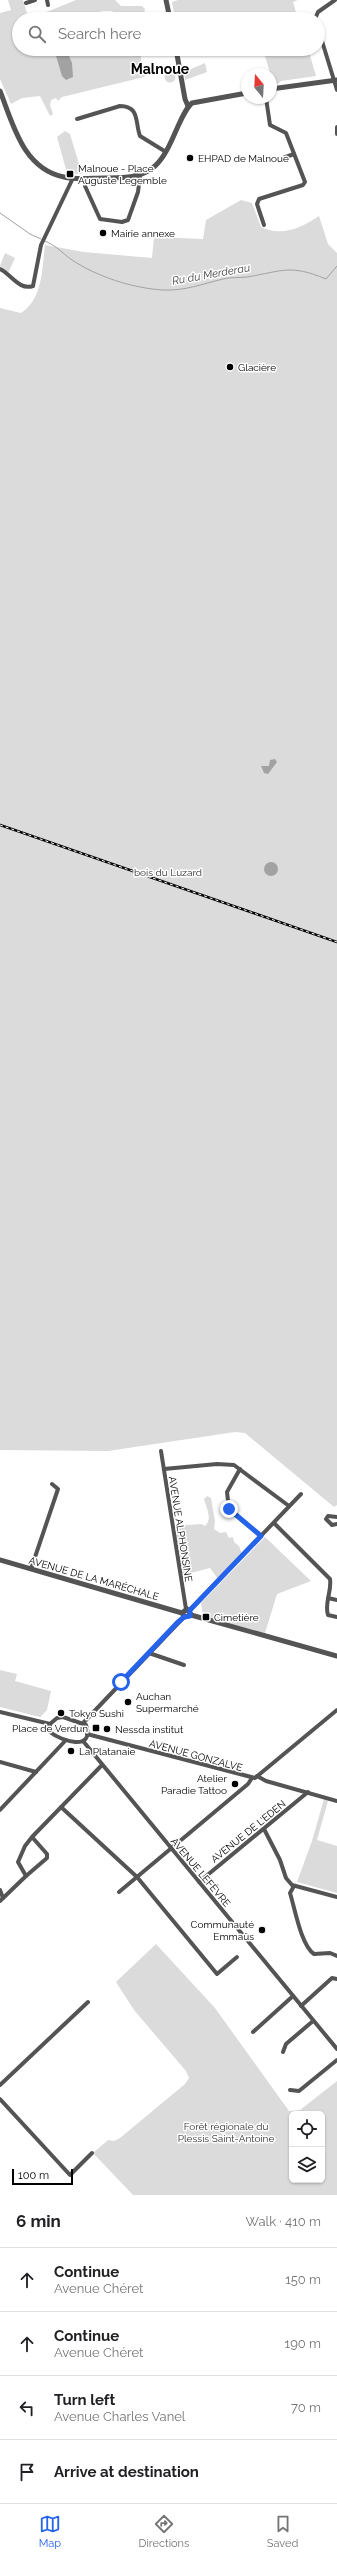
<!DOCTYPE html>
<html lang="en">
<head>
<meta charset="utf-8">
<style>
	body { margin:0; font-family:Raleway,sans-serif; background:#f6f6f6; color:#202124 }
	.controls { position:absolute; right:12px; bottom:12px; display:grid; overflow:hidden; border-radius:6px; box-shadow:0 1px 3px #0004 }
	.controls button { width:36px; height:36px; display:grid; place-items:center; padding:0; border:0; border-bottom:1px solid #e0e0e0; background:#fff; color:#202124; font:20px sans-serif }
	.compass { position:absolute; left:241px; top:68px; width:36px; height:36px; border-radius:50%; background:#fff; box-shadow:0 1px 3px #0004; rotate:342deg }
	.scale { position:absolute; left:12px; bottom:10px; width:61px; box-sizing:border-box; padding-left:4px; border:2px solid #000; border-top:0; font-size:11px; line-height:14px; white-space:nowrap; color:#000; -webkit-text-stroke:3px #fff; paint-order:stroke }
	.stop { position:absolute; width:12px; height:12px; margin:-9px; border:3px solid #2563eb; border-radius:50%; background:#fff }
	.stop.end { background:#2563eb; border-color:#fff; box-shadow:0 1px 4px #0008 }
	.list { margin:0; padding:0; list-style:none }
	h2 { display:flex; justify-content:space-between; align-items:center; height:52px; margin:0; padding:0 16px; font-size:17px }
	h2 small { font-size:13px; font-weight:400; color:#757577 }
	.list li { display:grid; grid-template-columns:26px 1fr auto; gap:12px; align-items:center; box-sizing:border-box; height:64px; padding:0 16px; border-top:1px solid #e0e0e0 }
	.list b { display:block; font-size:15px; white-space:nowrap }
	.list p { margin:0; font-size:13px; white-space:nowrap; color:#757577 }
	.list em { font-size:13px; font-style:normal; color:#757577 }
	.icon { flex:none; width:22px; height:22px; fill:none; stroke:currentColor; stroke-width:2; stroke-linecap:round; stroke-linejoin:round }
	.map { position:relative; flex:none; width:337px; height:2195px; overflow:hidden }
	.search { position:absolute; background:#fff; box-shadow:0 1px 3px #0004; left:12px; right:12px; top:12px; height:44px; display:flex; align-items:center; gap:10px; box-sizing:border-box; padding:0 14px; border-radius:22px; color:#757577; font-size:15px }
	.sheet { height:308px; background:#fff }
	nav { display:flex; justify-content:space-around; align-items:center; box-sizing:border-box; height:56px; border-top:1px solid #e0e0e0; background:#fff; font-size:11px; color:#757577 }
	nav a { display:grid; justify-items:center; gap:2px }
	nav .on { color:#2563eb }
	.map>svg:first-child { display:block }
	.green { fill:#dbdbdb; fill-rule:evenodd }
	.water { fill:#a2a2a2 }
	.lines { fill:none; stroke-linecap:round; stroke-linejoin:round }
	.stream { stroke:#a2a2a2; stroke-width:1 }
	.minor { stroke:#545454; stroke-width:4 }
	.tertiary { stroke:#545454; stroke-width:5 }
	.rail-casing { stroke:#000; stroke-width:2.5 }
	.rail { stroke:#fff; stroke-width:1; stroke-dasharray:3; stroke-linecap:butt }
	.route { stroke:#2563eb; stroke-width:5 }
	.poi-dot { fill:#000; stroke:#fff; stroke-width:1.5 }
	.labels { text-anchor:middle; stroke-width:3; stroke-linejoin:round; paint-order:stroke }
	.poi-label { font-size:10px; fill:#000; stroke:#fff; text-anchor:start }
	.park-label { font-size:10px; fill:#323232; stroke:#fff }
	.street-label { font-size:10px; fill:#000; stroke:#fff }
	.water-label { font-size:11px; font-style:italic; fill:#434343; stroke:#fff }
	.district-label { font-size:14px; font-weight:bold; fill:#000; stroke:#fff }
</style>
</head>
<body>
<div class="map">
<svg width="337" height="2195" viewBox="0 0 337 2195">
	<rect width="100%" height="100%" fill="#fff"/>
	<g class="green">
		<polygon points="8,0 23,0 28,17 49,11 76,0 115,0 121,6 142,6 145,9 143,19 120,19 112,11 102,11 96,15 98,19 19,19 19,49 88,49 89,51 93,49 153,49 148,53 141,53 141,63 147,74 144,77 62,97 58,101 56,98 51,100 50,105 53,114 50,116 40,96 22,98 11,104 0,79 0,13 11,10"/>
		<polygon points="178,0 298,0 293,2 298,19 254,19 252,14 237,19 175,19 172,2"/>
		<polygon points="263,49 308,49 316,76 281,81 276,85 272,80"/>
		<polygon points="205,63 207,72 185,80 184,72"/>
		<circle cx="170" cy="77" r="5.5"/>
		<polygon points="65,131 70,134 82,174 67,173 57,137"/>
		<path d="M241,200L252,203L261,227C282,237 301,228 319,216L328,244L337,253V1505L334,1507L245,1433L235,1432L108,1451L0,1450V308L21,313C43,299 42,268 45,245L84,252L152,258L154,237L203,239L206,220Z"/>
		<polygon points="5,253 15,258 8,273 0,266"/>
		<path d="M207,1496L211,1498L215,1521L214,1529L220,1533L226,1532L229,1538L233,1537L234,1542L239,1546L242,1554L218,1579L210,1568L183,1575L175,1526L201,1524L205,1526C213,1519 206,1507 204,1499Z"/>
		<polygon points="265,1537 311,1581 277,1594 265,1633 203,1616 201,1603"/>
		<polygon points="0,1670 17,1674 15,1681 51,1691 47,1710 40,1717 0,1707"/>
		<polygon points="324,1799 328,1801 317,1840 337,1846 337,1893 297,1882 312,1841"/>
		<path d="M156,1944L215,2008L289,2111L300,2110L337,2081V2195H133L93,2153L108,2140L114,2141L120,2138L185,2084L189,2078L186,2071L134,2010L116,1982ZM292,2114H322V2180H292Z"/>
	</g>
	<g class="water">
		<polygon points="54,49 66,49 72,63 73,77 66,80 62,76"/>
		<polygon points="275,759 277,762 268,774 264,773 261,766 269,766 270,760"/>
		<circle cx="271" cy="869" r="7"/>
	</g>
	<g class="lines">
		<g class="stream">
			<polyline points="0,213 30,234 41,239"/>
			<path d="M45,241C57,246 62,253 72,260C98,277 132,288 163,290C185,291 202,284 223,279C230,277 239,278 247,277C283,271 290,264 326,279L337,266"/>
		</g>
		<g class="minor">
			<polyline points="47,0 48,5"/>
			<polyline points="26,3 35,0"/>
			<polyline points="315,19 318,12 335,0"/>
			<polyline points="318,28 337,90"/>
			<path d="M77,119L120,106C140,106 135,123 140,136L166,152"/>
			<polyline points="337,127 337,134"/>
			<polyline points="283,158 294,154"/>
			<polyline points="85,178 85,186 100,219 122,222 128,220 138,192 140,175"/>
			<polyline points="264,225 257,204 259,199 303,185 305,182 286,133 270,125 266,98"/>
			<path d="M0,269C10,273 19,291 33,286L41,245L73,178"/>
			<polyline points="161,1451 186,1609"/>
			<polyline points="164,1469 217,1464 234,1465 289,1506"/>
			<polyline points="240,1469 227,1492 229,1509 261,1536"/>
			<polyline points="337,1517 328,1516 326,1519 332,1525 337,1524"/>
			<path d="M274,1523L330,1579C332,1592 324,1603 328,1615L337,1617"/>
			<polyline points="31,1569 58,1489 52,1484"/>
			<polyline points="328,1598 337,1600"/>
			<polyline points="190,1610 301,1494"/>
			<polyline points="149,1653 184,1665"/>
			<polyline points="0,1712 50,1724"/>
			<path d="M63,1717L86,1725C95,1752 61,1741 50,1732V1724L57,1718Z"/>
			<polyline points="84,1722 184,1617"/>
			<polyline points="87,1734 255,1778 337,1710"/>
			<polyline points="83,1741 337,2049"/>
			<polyline points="0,1762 36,1772"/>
			<polyline points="257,1776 266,1781 337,1801"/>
			<polyline points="61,1807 137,1877 217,1974 237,1957"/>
			<polyline points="0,1810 66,1740"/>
			<polyline points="264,1829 280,1860 286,1878 292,1885 337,1897"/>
			<polyline points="32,1837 47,1854 47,1858 26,1876 18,1862 25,1846 32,1837 102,1765"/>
			<polyline points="199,1882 308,1792"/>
			<path d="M294,1886L290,1893C295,1909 301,1945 314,1954L330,1953L337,1956"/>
			<polyline points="0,1890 3,1898"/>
			<polyline points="119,1892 248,1784 252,1778"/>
			<polyline points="0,1901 26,1876"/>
			<polyline points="301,2006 332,1978 337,1979"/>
			<polyline points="253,2032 293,1996"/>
			<polyline points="283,2052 286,2044 313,2021"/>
			<polyline points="0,2085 88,2002"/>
			<polyline points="290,2090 299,2091 337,2060"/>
			<polyline points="0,2099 70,2175 92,2153"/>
		</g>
		<g class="tertiary">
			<polyline points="166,0 170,19"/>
			<polyline points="176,49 185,99 188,106"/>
			<polyline points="271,89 337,80"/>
			<path d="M0,91C13,124 23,169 64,177C76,180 91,178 104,178C122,178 140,179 155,166C172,151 179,114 192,103L247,93"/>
			<polyline points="0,1560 182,1613"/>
			<polyline points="182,1613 187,1609 191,1615"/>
			<polyline points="182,1613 185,1617 191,1615"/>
			<polyline points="191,1615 337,1656"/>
		</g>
		<g class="rail-casing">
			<polyline id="rail" points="0,825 337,942"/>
		</g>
		<use href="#rail" class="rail"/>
	</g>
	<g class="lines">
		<polyline class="route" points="121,1682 177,1623 184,1617 190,1616 190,1610 261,1536 229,1509"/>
	</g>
	<g class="poi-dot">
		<circle cx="190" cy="158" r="4"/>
		<rect x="66" y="170" width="8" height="8" rx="2"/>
		<circle cx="103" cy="233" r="4"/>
		<circle cx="230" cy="367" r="4"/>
		<rect x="202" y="1613" width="8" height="8" rx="2"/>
		<circle cx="128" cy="1702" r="4"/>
		<circle cx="61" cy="1713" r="4"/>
		<rect x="92" y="1724" width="8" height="8" rx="2"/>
		<circle cx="107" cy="1729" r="4"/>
		<circle cx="71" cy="1751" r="4"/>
		<circle cx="235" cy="1784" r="4"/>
		<circle cx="262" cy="1930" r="4"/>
	</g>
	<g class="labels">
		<g class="poi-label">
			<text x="198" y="162">EHPAD de Malnoue</text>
			<text x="78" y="172">Malnoue - Place<tspan x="78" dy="12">Auguste Legemble</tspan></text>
			<text x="111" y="237">Mairie annexe</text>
			<text x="238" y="371">Glacière</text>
			<text x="214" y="1621">Cimetière</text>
			<text x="136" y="1700">Auchan<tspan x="136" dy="12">Supermarché</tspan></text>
			<text x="69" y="1717">Tokyo Sushi</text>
			<text x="88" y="1732" text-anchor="end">Place de Verdun</text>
			<text x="115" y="1733">Nessda institut</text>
			<text x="79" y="1755">La Platanaie</text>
			<text x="227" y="1782" text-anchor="end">Atelier<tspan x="227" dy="12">Paradie Tattoo</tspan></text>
			<text x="254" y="1928" text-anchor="end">Communauté<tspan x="254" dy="12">Emmaüs</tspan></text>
		</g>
		<g class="park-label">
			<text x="168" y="876">bois du Luzard</text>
			<text x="226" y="2130">Forêt régionale du<tspan x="226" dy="12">Plessis Saint-Antoine</tspan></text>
		</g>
		<g class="street-label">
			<text transform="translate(181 1529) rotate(81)" y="4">AVENUE ALPHONSINE</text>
			<text transform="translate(94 1578) rotate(16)" y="4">AVENUE DE LA MARÉCHALE</text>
			<text transform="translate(196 1755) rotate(15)" y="4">AVENUE GONZALVE</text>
			<text transform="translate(248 1831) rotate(-39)" y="4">AVENUE DE L'EDEN</text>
			<text transform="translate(201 1872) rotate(50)" y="4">AVENUE LEFÈVRE</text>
		</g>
		<g class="water-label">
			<text transform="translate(211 274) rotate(-10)" y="4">Ru du Merderau</text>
		</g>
		<g class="district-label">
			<text x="160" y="74">Malnoue</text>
		</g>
	</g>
</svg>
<div class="controls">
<button><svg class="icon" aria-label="locate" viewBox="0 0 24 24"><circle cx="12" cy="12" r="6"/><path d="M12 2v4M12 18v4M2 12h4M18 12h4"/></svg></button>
<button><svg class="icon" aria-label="layers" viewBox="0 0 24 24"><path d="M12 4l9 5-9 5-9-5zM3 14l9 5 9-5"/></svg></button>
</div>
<svg class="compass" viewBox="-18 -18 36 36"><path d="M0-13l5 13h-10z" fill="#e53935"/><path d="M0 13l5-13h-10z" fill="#757577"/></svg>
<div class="scale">100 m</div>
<div class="stop" style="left:121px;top:1682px"></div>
<div class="stop end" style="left:229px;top:1509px"></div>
<div class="search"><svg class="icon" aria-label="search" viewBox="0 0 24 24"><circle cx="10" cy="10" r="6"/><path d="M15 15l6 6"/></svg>Search here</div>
</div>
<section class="sheet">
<h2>6 min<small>Walk · 410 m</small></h2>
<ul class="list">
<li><svg class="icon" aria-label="ahead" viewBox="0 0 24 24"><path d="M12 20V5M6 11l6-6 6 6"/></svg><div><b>Continue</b><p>Avenue Chéret</p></div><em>150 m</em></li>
<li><svg class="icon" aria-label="ahead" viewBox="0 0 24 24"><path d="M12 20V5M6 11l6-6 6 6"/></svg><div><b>Continue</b><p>Avenue Chéret</p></div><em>190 m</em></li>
<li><svg class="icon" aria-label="left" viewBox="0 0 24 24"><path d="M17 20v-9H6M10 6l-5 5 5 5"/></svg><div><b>Turn left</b><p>Avenue Charles Vanel</p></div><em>70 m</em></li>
<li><svg class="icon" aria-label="arrive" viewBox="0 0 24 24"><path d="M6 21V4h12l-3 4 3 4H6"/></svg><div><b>Arrive at destination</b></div></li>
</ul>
</section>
<nav>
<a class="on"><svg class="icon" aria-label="map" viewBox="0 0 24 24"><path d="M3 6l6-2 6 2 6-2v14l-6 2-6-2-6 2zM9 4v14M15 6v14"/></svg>Map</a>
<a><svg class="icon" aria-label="directions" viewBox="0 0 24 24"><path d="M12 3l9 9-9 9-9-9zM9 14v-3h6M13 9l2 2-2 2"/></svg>Directions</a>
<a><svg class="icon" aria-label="saved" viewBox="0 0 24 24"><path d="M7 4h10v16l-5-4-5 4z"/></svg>Saved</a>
</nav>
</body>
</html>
